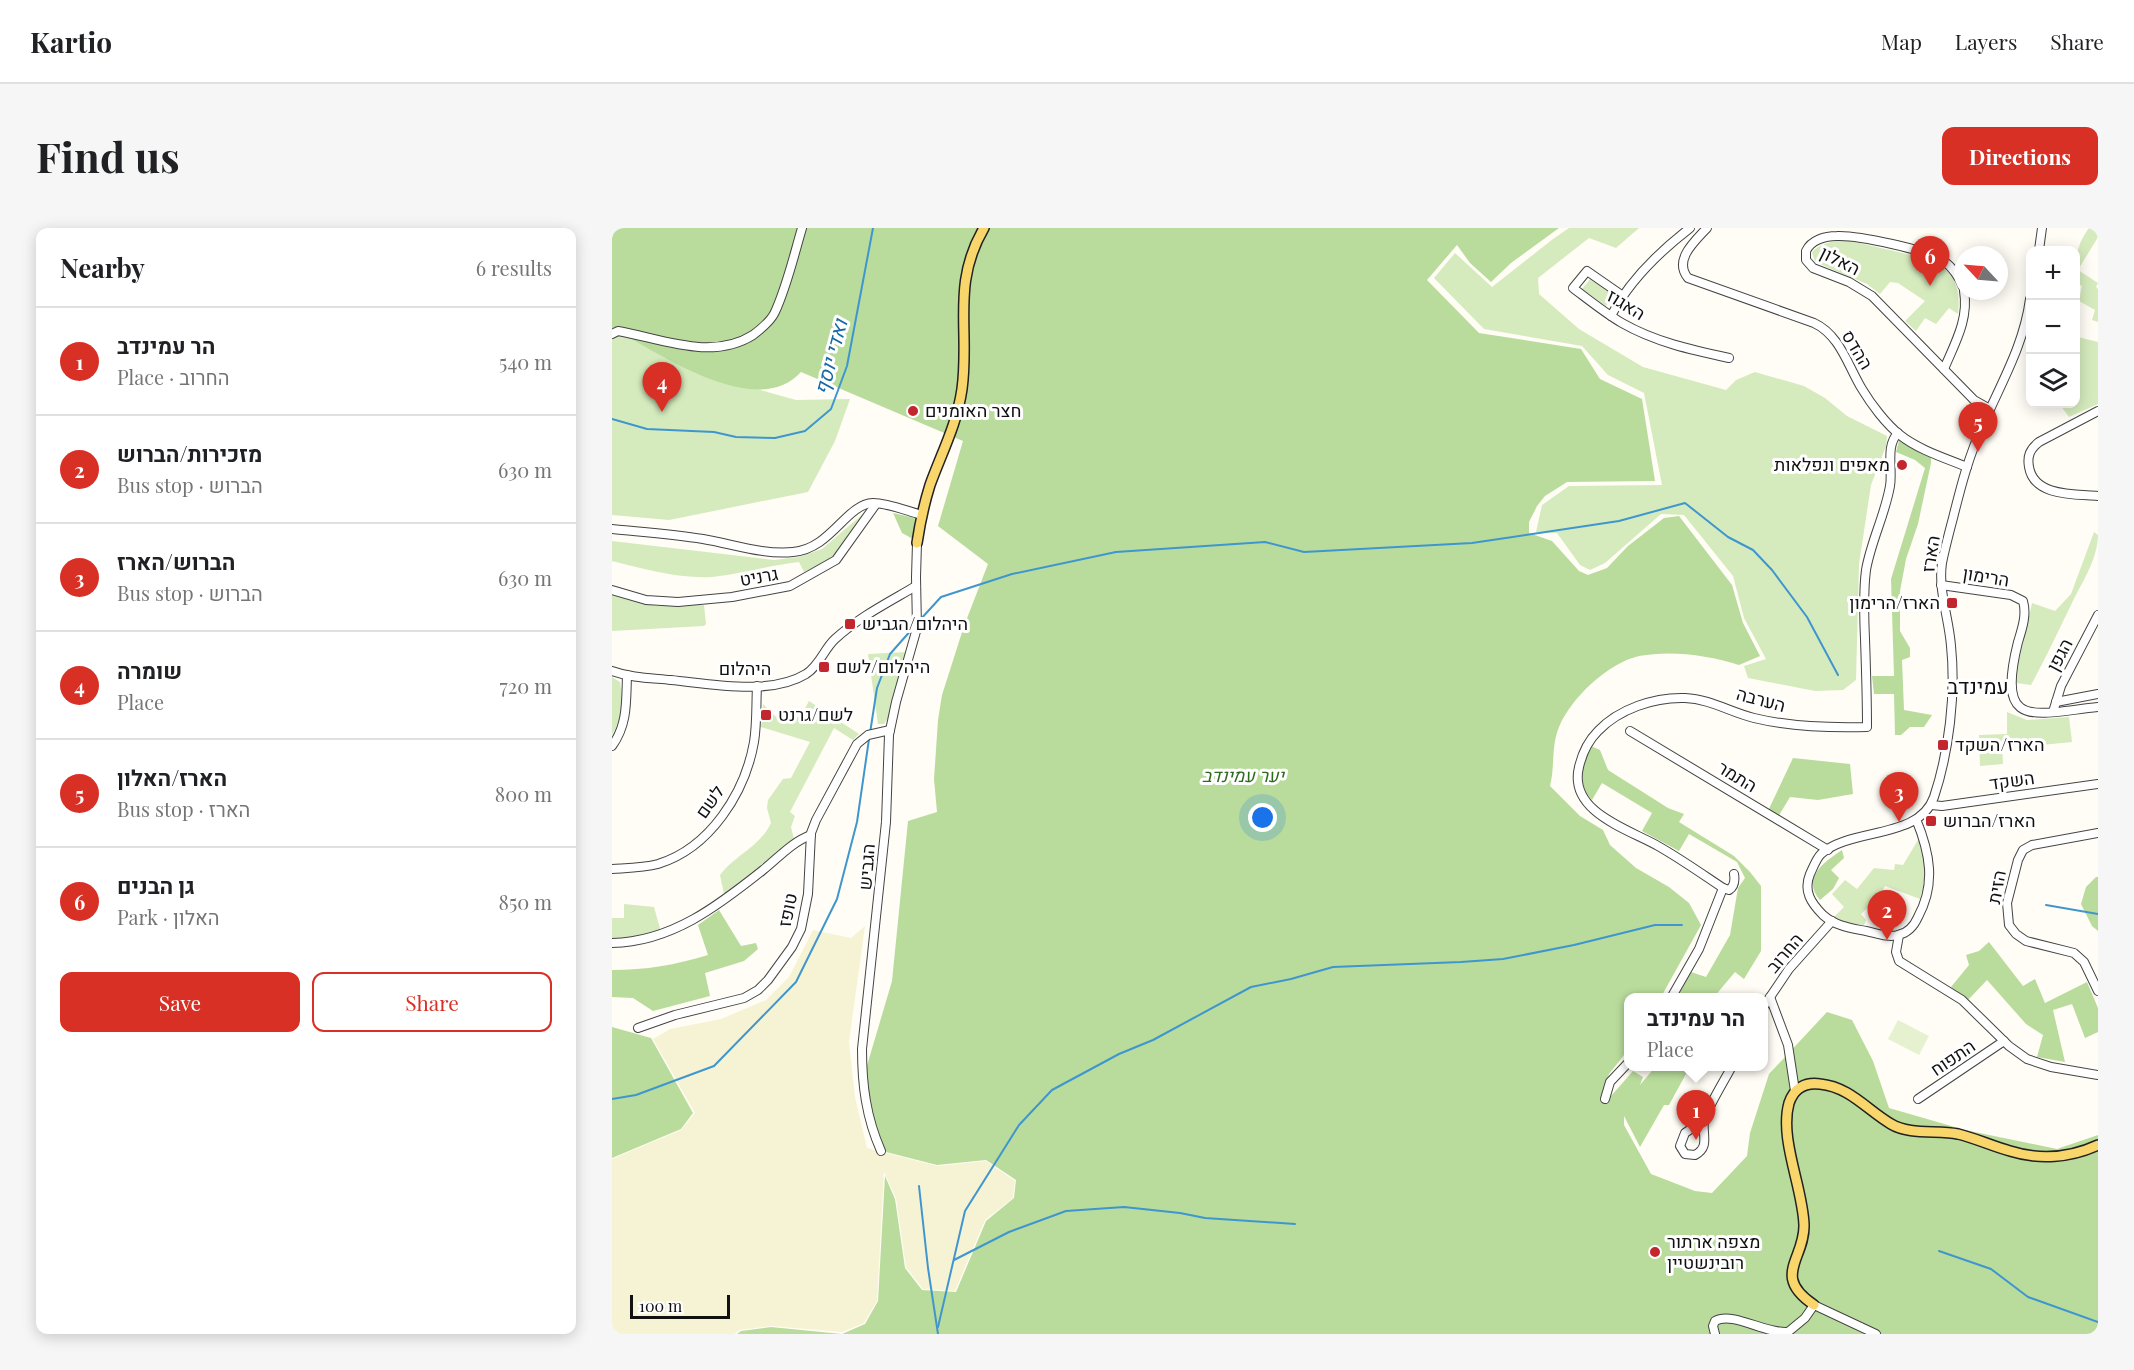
<!DOCTYPE html>
<html lang="en">
<head>
<meta charset="utf-8">
<style>
	body { margin:0; font-family:"Playfair Display",Heebo,serif; background:#f6f6f6; color:#202124 }
	.controls { position:absolute; right:18px; top:18px; display:grid; overflow:hidden; border-radius:12px; box-shadow:0 3px 15px #0003 }
	.controls button { width:54px; height:54px; display:grid; place-items:center; padding:0; border:0; border-bottom:2px solid #e0e0e0; background:#fff; color:#202124; font:30px sans-serif }
	.compass { position:absolute; left:1342px; top:18px; width:54px; height:54px; border-radius:50%; background:#fff; box-shadow:0 3px 15px #0003; rotate:296deg }
	.scale { position:absolute; left:18px; bottom:15px; width:100px; box-sizing:border-box; padding-left:6px; border:3px solid #111; border-top:0; font-size:16px; line-height:21px; white-space:nowrap; color:#111; -webkit-text-stroke:4px #fff; paint-order:stroke }
	.you { position:absolute; left:651px; top:590px; width:21px; height:21px; margin:-15px; border:4px solid #fff; border-radius:50%; background:#1a73e8; box-shadow:0 0 0 9px #1a73e833 }
	.badge { display:grid; place-items:center; width:39px; height:39px; border-radius:50%; background:#d93025; color:#fff; font-size:20px; font-weight:700 }
	.pin { position:absolute; translate:-50% -50px; filter:drop-shadow(0 2px 3px #0008) }
	.pin::after { content:''; position:absolute; top:32px; width:21px; height:18px; background:inherit; clip-path:polygon(0 0,100% 0,50% 100%) }
	.popup { position:absolute; left:1012px; top:765px; width:144px; height:78px; box-sizing:border-box; display:grid; place-content:center; border-radius:12px; background:#fff; filter:drop-shadow(0 2px 4px #0005); font-size:20px; white-space:nowrap; color:#757577 }
	.popup b { font-size:22px; color:#202124 }
	.popup::after { content:''; position:absolute; left:50%; top:100%; margin-left:-12px; border:12px solid transparent; border-top-color:#fff }
	.list { margin:0; padding:0; list-style:none }
	h2 { display:flex; justify-content:space-between; align-items:center; height:78px; margin:0; padding:0 24px; font-size:26px }
	h2 small { font-size:20px; font-weight:400; color:#757577 }
	.list li { display:grid; grid-template-columns:39px 1fr auto; gap:18px; align-items:center; box-sizing:border-box; height:108px; padding:0 24px; border-top:2px solid #e0e0e0 }
	.list b { display:block; font-size:22px; white-space:nowrap }
	.list p { margin:0; font-size:20px; white-space:nowrap; color:#757577 }
	.list em { font-size:20px; font-style:normal; color:#757577 }
	.actions { display:flex; gap:12px; padding:18px 24px }
	.actions a { flex:1; padding:14px 0; border:2px solid #d93025; border-radius:12px; text-align:center; font-size:21px; color:#d93025 }
	.actions .main { background:#d93025; color:#fff }
	.icon { flex:none; width:33px; height:33px; fill:none; stroke:currentColor; stroke-width:2; stroke-linecap:round; stroke-linejoin:round }
	.map { position:relative; flex:none; width:1486px; height:1106px; overflow:hidden; border-radius:12px }
	header { display:flex; align-items:center; gap:36px; box-sizing:border-box; height:84px; padding:0 30px; background:#fff; border-bottom:2px solid #e0e0e0 }
	header strong { font-size:28px }
	nav { display:flex; gap:33px; margin-inline-start:auto; font-size:21px }
	.intro { display:flex; align-items:center; justify-content:space-between; box-sizing:border-box; height:144px; padding:0 36px }
	h1 { margin:0; font-size:42px }
	.button { padding:15px 27px; border-radius:12px; background:#d93025; color:#fff; font-size:21px; font-weight:700 }
	main { display:flex; gap:36px; padding:0 36px }
	aside { flex:1; background:#fff; border-radius:12px; box-shadow:0 3px 15px #0003 }
	.map>svg:first-child { display:block }
	.farmland { fill:#f6f3d4 }
	.green { fill:#d5ebbd }
	.forest { fill:#b9dc9c }
	.pitch { fill:#e6f2cf }
	.lines { fill:none; stroke-linecap:round; stroke-linejoin:round }
	.stream { stroke:#3f96cf; stroke-width:2 }
	.minor-casing { stroke:#444; stroke-width:10 }
	.major-casing { stroke:#222; stroke-width:12 }
	.minor { stroke:#fff; stroke-width:8 }
	.major { stroke:#f9d66b; stroke-width:9 }
	.poi-dot { fill:#c4262e; stroke:#fff; stroke-width:2 }
	.labels { text-anchor:middle; stroke-width:6; stroke-linejoin:round; paint-order:stroke }
	.street-label { font-size:18px; fill:#111; stroke:#fff }
	.poi-label { font-size:18px; fill:#111; stroke:#fff; text-anchor:start }
	.park-label { font-size:18px; font-style:italic; fill:#2f6b1f; stroke:#fff }
	.water-label { font-size:20px; font-style:italic; fill:#1768a6; stroke:#fff }
	.quarter-label { font-size:21px; fill:#111; stroke:#fff }
</style>
</head>
<body>
<header>
<strong>Kartio</strong>
<nav><a>Map</a><a>Layers</a><a>Share</a></nav>
</header>
<div class="intro"><h1>Find us</h1><a class="button">Directions</a></div>
<main>
<aside>
<h2>Nearby<small>6 results</small></h2>
<ul class="list">
<li><span class="badge">1</span><div><b>הר עמינדב</b><p>Place · החרוב</p></div><em>540 m</em></li>
<li><span class="badge">2</span><div><b>מזכירות/הברוש</b><p>Bus stop · הברוש</p></div><em>630 m</em></li>
<li><span class="badge">3</span><div><b>הברוש/הארז</b><p>Bus stop · הברוש</p></div><em>630 m</em></li>
<li><span class="badge">4</span><div><b>שומרה</b><p>Place</p></div><em>720 m</em></li>
<li><span class="badge">5</span><div><b>הארז/האלון</b><p>Bus stop · הארז</p></div><em>800 m</em></li>
<li><span class="badge">6</span><div><b>גן הבנים</b><p>Park · האלון</p></div><em>850 m</em></li>
</ul>
<div class="actions"><a class="main">Save</a><a>Share</a></div>
</aside>
<div class="map">
<svg width="1486" height="1106" viewBox="0 0 1486 1106">
	<rect width="100%" height="100%" fill="#fffdf5"/>
	<polygon class="farmland" points="253,698 237,814 243,869 255,920 325,938 374,933 403,953 401,970 373,992 343,1063 311,1061 294,1039 284,970 272,944 265,1073 252,1095 230,1104 159,1098 128,1102 122,1106 0,1106 0,931 69,902 83,885 41,811 58,801 109,791 154,772 177,749 201,702 239,710"/>
	<g class="green">
		<polygon points="957,0 1027,0 1004,20 977,10 926,50 927,66 967,101 1031,139 1114,162 1124,152 1143,144 1192,158 1213,170 1235,188 1275,208 1274,218 1259,257 1247,336 1244,452 1231,462 1203,463 1136,450 1132,438 1154,431 1132,390 1121,348 1072,287 1049,286 993,335 978,342 968,337 945,305 924,304 930,277 957,258 1050,257 1032,165 996,147 970,118 872,101 822,50 843,25 880,59 941,11"/>
		<path d="M1477,0H1486V9L1466,42L1486,55L1484,59L1486,61V94L1480,92L1483,82L1467,73L1470,58L1464,54C1463,33 1464,17 1477,0Z"/>
		<path d="M1234,12L1317,31C1342,43 1349,59 1346,86L1337,80L1324,96L1313,90L1304,103L1293,93L1313,73L1286,55L1278,54L1268,66L1255,56L1203,34L1200,24C1208,15 1222,13 1234,12Z"/>
		<polygon points="979,50 1002,67 994,78 970,61"/>
		<polygon points="0,93 98,148 184,172 238,171 223,213 196,264 57,292 0,287"/>
		<polygon points="1464,98 1467,99 1466,109 1486,114 1486,176 1457,189 1449,178 1450,176 1464,176 1464,126 1465,121 1464,120"/>
		<path d="M251,286L224,325L215,333L192,344L187,334C158,337 130,346 100,349C68,351 31,341 0,333V313L162,332L187,329L210,321Z"/>
		<path d="M1482,304L1486,307C1486,331 1469,356 1459,377C1446,404 1433,431 1419,457L1404,455L1406,436L1420,375L1443,383L1459,366Z"/>
		<polygon points="0,366 44,378 92,377 94,396 92,398 0,403"/>
		<polygon points="296,424 281,467 276,490 272,496 266,496 256,426"/>
		<path d="M0,449L8,454C12,474 10,490 0,507Z"/>
		<path d="M197,473L247,506L241,512L222,500L178,584L183,588L179,599L182,611L112,666L108,647C123,627 148,619 159,595L155,580L156,572L171,551L179,550L198,514L149,499L151,476L164,489L180,494L191,484Z"/>
		<polygon points="1395,484 1415,492 1457,489 1460,514 1429,517 1420,513 1390,516 1391,536 1368,538 1367,507 1395,506"/>
		<path d="M1306,612C1317,630 1313,652 1308,671L1273,658L1266,670L1249,686L1254,692L1252,697L1222,693L1220,691L1232,679L1220,666L1233,652L1245,661L1262,640L1282,642L1283,636L1291,637Z"/>
		<polygon points="12,676 42,679 49,704 25,709 0,711 0,690 12,690"/>
	</g>
	<g class="forest">
		<path d="M0,0H947L899,35L879,54L858,35L845,17L815,52L867,105L969,121L988,151L1030,171L1043,253L955,254L933,268L925,278L917,294V305L940,313L967,343L976,347L995,340L1016,318L1052,290L1067,288L1120,357L1131,395L1148,428L1127,437C1096,427 1059,422 1027,428C996,435 959,470 947,499C939,518 943,539 938,558L968,588L991,602L998,617L1024,640L1057,659L1077,675L1089,697L1049,769L1016,770V822L997,846L994,855V866L999,868L1021,843L1031,849L1028,857L1043,839H1064L1075,844L1057,877H1052L1028,919L1012,888V897L1039,946L1083,963L1100,965L1135,928L1138,905L1157,846L1215,784L1240,792L1261,833L1277,880L1353,902L1445,921L1486,907V1106H125L129,1103L159,1099L230,1106L253,1096L266,1073L273,948L283,971L293,1040L310,1062L344,1064L374,993L402,970L404,952L374,932L325,937L274,924L261,895L254,841L280,753L296,593L325,584L322,551L326,492L330,467L352,398L376,336L326,298L351,213L189,144C144,194 44,123 0,100Z"/>
		<polygon points="1287,213 1291,213 1319,228 1319,235 1306,296 1294,331 1288,363 1288,403 1298,420 1298,429 1290,432 1292,482 1320,487 1312,499 1298,499 1289,507 1283,507 1282,466 1262,466 1260,448 1282,448 1279,351 1313,240 1303,232 1284,224"/>
		<polygon points="281,285 303,290 301,311 290,305"/>
		<path d="M979,518L988,522L996,542L1056,580L1072,586L1067,594L1122,628L1138,644L1149,658V723L1132,751L1123,744L1102,769H1065L1079,744L1094,749L1118,707L1126,660L1133,650L1125,634L1077,606L1067,623L1030,603L1040,585L990,555L980,572C964,553 971,538 979,518Z"/>
		<polygon points="1181,530 1238,536 1241,566 1206,572 1178,569 1166,589 1156,583"/>
		<path d="M1230,622L1232,630L1219,642L1227,650L1221,661L1208,672C1189,650 1212,634 1230,622Z"/>
		<polygon points="1484,649 1486,649 1486,703 1480,698 1469,676 1474,659"/>
		<path d="M107,682L129,718L144,715L146,721L132,733L93,745L98,768L41,783L21,770L0,769V742C34,742 63,737 96,727L86,697Z"/>
		<polygon points="1377,714 1411,758 1423,751 1433,775 1475,754 1486,780 1486,804 1473,810 1460,776 1441,782 1453,834 1425,829 1431,807 1414,796 1375,752 1355,773 1339,759 1357,737 1354,727 1367,723"/>
		<polygon points="0,799 39,810 81,885 69,901 0,930"/>
	</g>
	<polygon class="pitch" points="1286,792 1317,808 1307,827 1276,811"/>
	<g class="lines">
		<g class="stream">
			<polyline points="0,191 35,201 102,204 124,209 163,210 193,203 219,181 235,138 261,0"/>
			<polyline points="307,393 329,369 400,346 504,324 653,314 692,324 860,315 1007,293 1073,275 1116,309 1141,322 1160,342 1195,389 1226,447"/>
			<polyline points="258,505 265,460 278,426 301,400"/>
			<polyline points="1434,677 1486,686"/>
			<polyline points="0,871 24,867 102,838 184,754 225,671 245,594 257,511"/>
			<polyline points="307,958 316,1040 326,1106"/>
			<polyline points="1327,1023 1379,1041 1416,1069 1486,1094"/>
			<polyline points="342,1032 397,1004 454,983 512,979 568,985 593,990 683,996"/>
			<polyline points="326,1099 353,983 407,897 440,862 507,826 541,812 639,759 679,751 721,739 849,734 891,731 962,717 1043,697 1070,697"/>
		</g>
		<g class="minor-casing">
			<g id="minor">
				<path d="M1095,0C1083,13 1061,32 1076,50L1202,95C1228,107 1236,138 1250,161C1259,176 1274,196 1288,207C1307,222 1333,230 1355,239"/>
				<polyline points="1427,22 1430,0"/>
				<path d="M1351,59C1347,49 1341,40 1332,33C1316,22 1245,7 1225,8C1213,8 1199,12 1194,23V32L1201,40L1237,54L1260,68L1362,172L1378,181"/>
				<path d="M1011,68L975,43L961,60C977,72 993,85 1010,95C1043,114 1080,122 1117,130"/>
				<path d="M999,88C1017,53 1047,24 1078,0"/>
				<path d="M0,106L6,103C50,111 100,133 141,107C149,101 159,93 163,84C175,58 182,27 190,0"/>
				<path d="M1332,141C1343,115 1357,91 1352,63"/>
				<path d="M1486,183L1427,214C1418,221 1415,228 1417,239C1422,269 1463,266 1486,268"/>
				<path d="M0,301C30,304 61,306 91,311C121,316 151,327 181,324C219,321 234,276 261,275C276,275 295,283 310,287"/>
				<path d="M1329,357L1399,367L1411,373C1415,387 1410,401 1406,414C1384,502 1420,486 1486,479"/>
				<polyline points="0,362 34,372 66,374 120,369 178,358 224,332 264,276"/>
				<path d="M0,443C19,450 39,450 59,452C99,456 158,468 194,446C208,437 212,421 223,411C247,389 277,374 304,358"/>
				<polyline points="1444,474 1486,466"/>
				<polyline points="1441,484 1449,458 1486,387"/>
				<polyline points="1018,503 1216,622"/>
				<path d="M0,518C16,496 14,473 15,447"/>
				<polyline points="1319,577 1330,578 1486,556"/>
				<path d="M1304,591C1318,625 1324,656 1306,689C1302,698 1296,705 1286,707C1276,710 1264,705 1254,703C1239,700 1223,698 1211,687C1199,675 1191,663 1198,646C1201,640 1204,631 1209,626C1239,599 1307,612 1322,569C1337,524 1344,466 1339,418C1337,390 1326,363 1330,335C1333,320 1337,305 1341,290C1349,258 1357,227 1371,197C1389,155 1412,117 1418,71"/>
				<polyline points="1486,605 1420,617 1411,622 1406,632 1395,675 1397,697 1404,706 1414,713 1462,725 1472,734 1486,763"/>
				<path d="M0,641C15,640 31,640 46,636C98,620 133,565 142,514C145,496 144,477 145,458"/>
				<path d="M1122,646C1123,652 1123,658 1117,662L1111,660C1090,646 1069,631 1046,618C1016,601 956,584 967,539C970,526 977,512 986,503C1007,481 1042,469 1073,470C1098,471 1118,484 1142,490C1179,499 1218,500 1255,499C1255,469 1254,440 1253,411C1252,388 1251,365 1254,342C1259,313 1273,287 1278,258C1281,241 1273,218 1286,205"/>
				<polyline points="1287,707 1284,724 1287,733 1350,772 1397,818 1415,831 1439,839 1486,847"/>
				<path d="M0,715C59,714 106,678 151,642C166,630 180,614 199,607"/>
				<polyline points="1158,769 1176,817 1183,863"/>
				<polyline points="1059,770 1087,721 1111,660"/>
				<polyline points="1152,778 1177,741 1220,693"/>
				<polyline points="26,800 63,787 132,770 146,762 156,752 180,719 189,701 196,666 199,605 204,592 245,516 256,507 278,502"/>
				<polyline points="993,871 998,854 1016,835"/>
				<polyline points="1306,871 1392,813"/>
				<path d="M1092,892L1073,905L1068,918L1073,926L1083,927C1098,919 1090,907 1092,893C1094,882 1114,850 1120,838"/>
				<path d="M269,923C254,889 250,857 250,821L274,594L277,507L284,474L305,400L304,349L305,315"/>
				<path d="M1103,1106L1101,1098L1103,1093C1121,1083 1153,1106 1176,1104L1193,1090L1202,1077L1264,1106"/>
			</g>
		</g>
		<g class="major-casing">
			<g id="major">
				<path d="M305,315C308,295 312,276 318,257C330,224 345,196 350,161C358,102 339,56 372,0"/>
				<path d="M1202,1077C1159,1048 1193,1031 1192,997C1191,960 1167,911 1177,875C1182,860 1193,854 1208,856C1238,859 1255,882 1279,896C1297,907 1325,902 1346,906C1363,910 1380,918 1398,923C1427,932 1458,930 1486,917"/>
			</g>
		</g>
		<use href="#minor" class="minor"/>
		<use href="#major" class="major"/>
	</g>
	<g class="poi-dot">
		<circle cx="301" cy="183" r="6"/>
		<circle cx="1290" cy="237" r="6"/>
		<rect x="1334" y="369" width="12" height="12" rx="3"/>
		<rect x="232" y="390" width="12" height="12" rx="3"/>
		<rect x="206" y="433" width="12" height="12" rx="3"/>
		<rect x="148" y="481" width="12" height="12" rx="3"/>
		<rect x="1325" y="511" width="12" height="12" rx="3"/>
		<rect x="1313" y="587" width="12" height="12" rx="3"/>
		<circle cx="1043" cy="1024" r="6"/>
	</g>
	<g class="labels">
		<g class="street-label">
			<text transform="translate(1228 33) rotate(27)" y="6">האלון</text>
			<text transform="translate(1014 77) rotate(32)" y="6">האגוז</text>
			<text transform="translate(1245 122) rotate(59)" y="6">ההדס</text>
			<text transform="translate(1319 326) rotate(-81)" y="6">הארז</text>
			<text transform="translate(147 349) rotate(-10)" y="6">גרניט</text>
			<text transform="translate(1374 349) rotate(9)" y="6">הרימון</text>
			<text transform="translate(1448 427) rotate(-62)" y="6">הגפן</text>
			<text x="133" y="447">היהלום</text>
			<text transform="translate(1149 472) rotate(15)" y="6">הערבה</text>
			<text transform="translate(1125 549) rotate(31)" y="6">התמר</text>
			<text transform="translate(1400 553) rotate(-8)" y="6">השקד</text>
			<text transform="translate(98 574) rotate(-55)" y="6">לשם</text>
			<text transform="translate(255 639) rotate(-85)" y="6">הגביש</text>
			<text transform="translate(1385 659) rotate(-79)" y="6">הזית</text>
			<text transform="translate(176 682) rotate(-78)" y="6">טופז</text>
			<text transform="translate(1173 725) rotate(-50)" y="6">החרוב</text>
			<text transform="translate(1341 830) rotate(-34)" y="6">התפוח</text>
		</g>
		<g class="poi-label">
			<text x="313" y="189">חצר האומנים</text>
			<text x="1278" y="243" text-anchor="end">מאפים ונפלאות</text>
			<text x="1328" y="381" text-anchor="end">הארז/הרימון</text>
			<text x="250" y="402">היהלום/הגביש</text>
			<text x="224" y="445">היהלום/לשם</text>
			<text x="166" y="493">לשם/גרנט</text>
			<text x="1343" y="523">הארז/השקד</text>
			<text x="1331" y="599">הארז/הברוש</text>
			<text x="1055" y="1020">מצפה ארתור<tspan x="1055" dy="21">רובינשטיין</tspan></text>
		</g>
		<g class="park-label">
			<text x="631" y="554">יער עמינדב</text>
		</g>
		<g class="water-label">
			<text transform="translate(219 129) rotate(-75)" y="7">ואדי יוסף</text>
		</g>
		<g class="quarter-label">
			<text x="1366" y="466">עמינדב</text>
		</g>
	</g>
</svg>
<div class="controls">
<button>+</button>
<button>−</button>
<button><svg class="icon" aria-label="layers" viewBox="0 0 24 24"><path d="M12 4l9 5-9 5-9-5zM3 14l9 5 9-5"/></svg></button>
</div>
<svg class="compass" viewBox="-18 -18 36 36"><path d="M0-13l5 13h-10z" fill="#e53935"/><path d="M0 13l5-13h-10z" fill="#757577"/></svg>
<div class="scale">100 m</div>
<div class="you"></div>
<div class="pin badge" style="left:1084px;top:912px">1</div>
<div class="popup"><b>הר עמינדב</b>Place</div>
<div class="pin badge" style="left:1275px;top:712px">2</div>
<div class="pin badge" style="left:1287px;top:594px">3</div>
<div class="pin badge" style="left:50px;top:184px">4</div>
<div class="pin badge" style="left:1366px;top:224px">5</div>
<div class="pin badge" style="left:1318px;top:58px">6</div>
</div>
</main>
</body>
</html>
